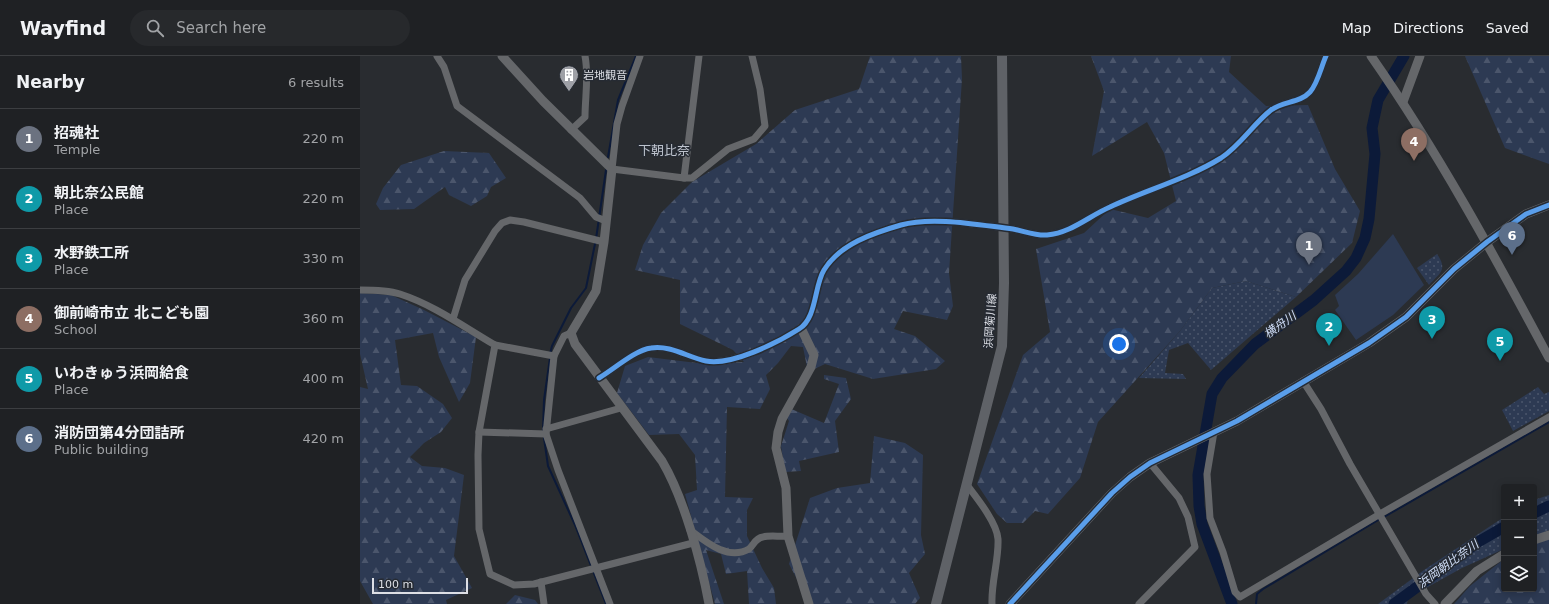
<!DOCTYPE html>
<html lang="en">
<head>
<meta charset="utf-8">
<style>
	body { margin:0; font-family:"DejaVu Sans","Noto Sans JP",sans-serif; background:#27292c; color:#f1f3f6 }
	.controls { position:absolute; right:12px; bottom:12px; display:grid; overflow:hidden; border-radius:4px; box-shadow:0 2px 10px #0003 }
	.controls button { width:36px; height:36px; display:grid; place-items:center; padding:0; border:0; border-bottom:1px solid #3c3e41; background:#1f2124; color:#f1f3f6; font:20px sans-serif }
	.scale { position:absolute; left:12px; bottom:10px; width:96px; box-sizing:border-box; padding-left:4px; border:2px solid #dddfe5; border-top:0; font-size:11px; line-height:14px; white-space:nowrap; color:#dddfe5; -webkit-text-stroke:3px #262b33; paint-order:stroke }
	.you { position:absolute; left:759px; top:288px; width:14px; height:14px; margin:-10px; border:3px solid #fff; border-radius:50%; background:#1a73e8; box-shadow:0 0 0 6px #1a73e833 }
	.badge { display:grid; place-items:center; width:26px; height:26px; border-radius:50%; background:#bca0f2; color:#fff; font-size:13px; font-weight:700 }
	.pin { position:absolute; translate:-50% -33px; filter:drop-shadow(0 1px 2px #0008) }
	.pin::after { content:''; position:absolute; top:21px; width:14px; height:12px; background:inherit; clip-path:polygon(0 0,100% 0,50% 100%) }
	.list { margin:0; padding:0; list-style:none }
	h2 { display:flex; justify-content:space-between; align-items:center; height:52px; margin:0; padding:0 16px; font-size:17px }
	h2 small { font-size:13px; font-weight:400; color:#a1a3a6 }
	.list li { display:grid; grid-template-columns:26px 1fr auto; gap:12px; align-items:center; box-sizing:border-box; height:60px; padding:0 16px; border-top:1px solid #3c3e41 }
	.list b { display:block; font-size:15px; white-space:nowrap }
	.list p { margin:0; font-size:13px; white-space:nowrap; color:#a1a3a6 }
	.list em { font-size:13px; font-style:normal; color:#a1a3a6 }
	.icon { flex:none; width:22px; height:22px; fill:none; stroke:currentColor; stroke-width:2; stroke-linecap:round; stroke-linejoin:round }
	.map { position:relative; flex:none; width:1189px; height:548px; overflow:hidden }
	header { display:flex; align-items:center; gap:24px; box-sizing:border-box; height:56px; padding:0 20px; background:#1f2124; border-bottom:1px solid #3c3e41 }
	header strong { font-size:19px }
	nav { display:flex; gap:22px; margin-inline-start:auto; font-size:14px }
	.search { width:280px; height:36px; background:#27292c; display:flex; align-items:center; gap:10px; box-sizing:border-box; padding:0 14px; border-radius:22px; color:#a1a3a6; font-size:15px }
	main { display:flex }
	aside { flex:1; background:#1f2124 }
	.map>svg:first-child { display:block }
	.grass { fill:url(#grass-dots) }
	.forest { fill:url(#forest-firs) }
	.garden { fill:#2d3a53 }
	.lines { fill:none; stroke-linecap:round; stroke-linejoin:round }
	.stream { stroke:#0c1a39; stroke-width:2 }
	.river { stroke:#0c1a39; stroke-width:11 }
	.minor { stroke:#65676a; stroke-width:7 }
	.tertiary { stroke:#65676a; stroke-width:9 }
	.secondary { stroke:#5f6267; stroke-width:10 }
	.cycleway-casing { stroke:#262b33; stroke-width:8 }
	.cycleway { stroke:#5a9eea; stroke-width:5 }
	.labels { text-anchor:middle; stroke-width:3; stroke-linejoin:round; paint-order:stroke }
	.poi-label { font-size:11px; fill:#dddfe5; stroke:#262b33; text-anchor:start }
	.street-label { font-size:11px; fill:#dddfe5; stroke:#262b33 }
	.water-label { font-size:12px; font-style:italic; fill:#cfddf7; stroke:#262b33 }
	.quarter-label { font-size:13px; fill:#bdc3cd; stroke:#262b33 }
</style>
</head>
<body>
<header>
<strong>Wayfind</strong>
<div class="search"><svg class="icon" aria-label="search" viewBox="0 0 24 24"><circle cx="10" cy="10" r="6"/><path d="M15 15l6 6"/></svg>Search here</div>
<nav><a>Map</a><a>Directions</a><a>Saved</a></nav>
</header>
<main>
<aside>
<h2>Nearby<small>6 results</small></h2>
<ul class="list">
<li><span class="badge" style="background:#6b7280">1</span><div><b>招魂社</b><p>Temple</p></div><em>220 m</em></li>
<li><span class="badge" style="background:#0f9aa8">2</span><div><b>朝比奈公民館</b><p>Place</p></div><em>220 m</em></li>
<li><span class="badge" style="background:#0f9aa8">3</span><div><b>水野鉄工所</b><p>Place</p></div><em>330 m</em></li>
<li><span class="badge" style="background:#8d6e63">4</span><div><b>御前崎市立 北こども園</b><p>School</p></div><em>360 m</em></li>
<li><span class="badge" style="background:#0f9aa8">5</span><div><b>いわきゅう浜岡給食</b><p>Place</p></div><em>400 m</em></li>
<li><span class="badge" style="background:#5c6f8a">6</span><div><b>消防団第4分団詰所</b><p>Public building</p></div><em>420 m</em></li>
</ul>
</aside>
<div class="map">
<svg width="1189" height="548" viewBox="0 0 1189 548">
	<defs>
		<pattern id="grass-dots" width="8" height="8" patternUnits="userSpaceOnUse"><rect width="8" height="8" fill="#2d3a53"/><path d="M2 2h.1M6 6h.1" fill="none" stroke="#4b566c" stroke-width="1.8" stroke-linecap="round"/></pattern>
		<pattern id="forest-firs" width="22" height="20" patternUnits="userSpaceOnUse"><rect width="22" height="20" fill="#2d3a53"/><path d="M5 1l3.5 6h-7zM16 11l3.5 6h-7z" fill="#4b566c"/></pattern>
	</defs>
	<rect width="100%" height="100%" fill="#292c30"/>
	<g class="grass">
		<path d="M1077,198C1088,214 1080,217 1069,229L1057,212Z"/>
		<polygon points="886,225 936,241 851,314 828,287 809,294 805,317 823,318 826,323 779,322 820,275 852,232"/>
		<polygon points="1178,331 1184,338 1189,336 1189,355 1153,375 1142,354"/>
		<polygon points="1189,439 1189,474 1174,481 1174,444"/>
		<polygon points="1144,461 1144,493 1102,512 1048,542 1047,548 1018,548 1064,514"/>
	</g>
	<g class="forest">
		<polygon points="510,0 601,0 602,23 589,217 593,250 587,264 543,255 534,273 555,280 585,305 576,313 513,323 465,308 448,316 443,291 431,290 418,307 406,319 410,333 400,353 367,351 365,441 393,442 387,454 387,480 402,512 414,532 416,548 389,548 387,515 366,518 361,498 346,494 364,548 355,548 325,438 337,434 335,399 319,378 289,379 257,337 265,310 288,301 345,308 384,306 373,294 320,268 320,224 275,214 283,189 301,157 332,126 396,88 435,54 499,33"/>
		<polygon points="731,0 871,0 869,16 906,50 948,49 975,113 1000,155 992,187 936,241 886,225 852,232 820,275 738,366 720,422 688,458 675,455 663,467 647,467 637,458 617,428 663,299 690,276 676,193 724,177 750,153 788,162 816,145 804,97 787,66 732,100 744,35"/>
		<polygon points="1105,0 1189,0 1189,108 1145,92"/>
		<polygon points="84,95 129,97 146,122 131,131 127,140 111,150 89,139 85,131 54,153 20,154 16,148 23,132 41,109"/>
		<polygon points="0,237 31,239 64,254 116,281 110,327 99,346 79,301 73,277 35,284 41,329 57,330 83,348 92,362 81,376 64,387 50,401 62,410 85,412 104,419 94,500 112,532 86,544 87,548 13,548 0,525 0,331 8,333 0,298"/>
		<polygon points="464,319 486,322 491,343 475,365 479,396 439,405 441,415 425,416 421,390 429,365 425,359 429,352 464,367 479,328 464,323"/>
		<polygon points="514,380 545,387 563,399 561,479 565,498 549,517 560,542 555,548 450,548 429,508 450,442 477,432 510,427"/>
		<polygon points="1189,481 1189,548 1094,548 1110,530 1144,503 1144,533 1174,533 1174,487"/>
		<polygon points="155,539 175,544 178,548 146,548"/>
	</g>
	<polygon class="garden" points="1033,178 1064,229 1033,259 996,284 975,254 979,250 975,239 998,218"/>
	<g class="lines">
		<g class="stream">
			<polyline points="248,101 258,44 276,0"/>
			<polyline points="190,298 192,290 211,252 226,232 236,183 246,114"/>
			<polyline points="190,302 184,344 183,375 188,410 215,469 246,548"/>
			<polyline points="1024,461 1189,366"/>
			<polyline points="896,548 897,538 903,533 1020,463"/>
		</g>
		<g class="river">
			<polyline points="1174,457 1189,450"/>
			<polyline points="872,548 842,468 839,450 838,419 852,338 862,322 895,288 954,244 986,215 996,202 1005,182 1009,163 1015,98 1012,72 1018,44 1044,0"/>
			<polyline points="1034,548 1118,486 1144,471"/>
		</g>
		<g class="minor">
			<polyline points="77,0 84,11 97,50 220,142 236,161 246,165"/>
			<polyline points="280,0 262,50 257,68 252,113 324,122 339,0"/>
			<path d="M211,74L225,61C225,41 229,20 225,0"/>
			<polyline points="324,122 332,122 368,93 394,83 405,70 400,33 392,0"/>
			<path d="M0,234C13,234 27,234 40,238C74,249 104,271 135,289L119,376L118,399L119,473L130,518L154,529L174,528L333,487"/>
			<polyline points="93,263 105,224 135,175 142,167 150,164 164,166 244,186"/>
			<polyline points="211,277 204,280 194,300 186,378 198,414 250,548"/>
			<polyline points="135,289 194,300"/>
			<path d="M239,322C253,314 275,294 291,292C311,289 327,301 346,305C371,310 417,287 439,273C457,262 454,230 464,214C480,188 513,177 541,169C573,160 619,169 653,173C664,175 676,180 687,179C711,177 729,160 750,151C786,134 827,123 861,102C881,89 893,68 911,54C923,45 940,47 950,36C958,27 961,11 966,0"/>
			<polyline points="943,325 961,353 990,408 1066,538 1075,548"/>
			<polyline points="186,373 261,352"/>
			<polyline points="119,376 186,378"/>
			<polyline points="854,376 847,418 850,462 863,496 875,536 880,541 1020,458 1189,361"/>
			<path d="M607,429C617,442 637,467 638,483C639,504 631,526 632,548"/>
			<path d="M330,474C346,486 368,505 389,493C394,489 395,482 403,481C410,479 420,481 428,480"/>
			<polyline points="181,526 184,548"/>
			<polyline points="779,548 835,491 828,461 819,442 790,407"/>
		</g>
		<g class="tertiary">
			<path d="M142,0L183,45L252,113L244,186L236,235L211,277L215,288L302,405C324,442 341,505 349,548"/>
			<path d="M1011,0C1078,96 1134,199 1189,302"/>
			<polyline points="1043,46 1060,0"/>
			<polyline points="441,272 454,299 451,311 422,363 418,376 416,392 426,432 428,480 449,548"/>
			<polyline points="1174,484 1189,479"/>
			<polyline points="650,548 752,437 770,421 790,407 877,365 1009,287 1046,261 1094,213 1127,186 1166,158 1189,149"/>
			<polyline points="1085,548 1117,515 1144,498"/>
		</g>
		<polyline class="secondary" points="576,548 642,290 644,227 642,0"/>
		<g class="cycleway-casing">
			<g id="cycleway">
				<path d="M239,322C253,314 275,294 291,292C311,289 327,301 346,305C371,310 417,287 439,273C457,262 454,230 464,214C480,188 513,177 541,169C573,160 619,169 653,173C664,175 676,180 687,179C711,177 729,160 750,151C786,134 827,123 861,102C881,89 893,68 911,54C923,45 940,47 950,36C958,27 961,11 966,0"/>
				<polyline points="650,548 752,437 770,421 790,407 877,365 1009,287 1046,261 1094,213 1127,186 1166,158 1189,149"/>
			</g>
		</g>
		<use href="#cycleway" class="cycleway"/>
	</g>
	<defs>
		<g id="building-pin" transform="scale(1)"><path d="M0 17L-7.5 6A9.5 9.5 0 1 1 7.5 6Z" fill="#9ea0a6" stroke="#262b33"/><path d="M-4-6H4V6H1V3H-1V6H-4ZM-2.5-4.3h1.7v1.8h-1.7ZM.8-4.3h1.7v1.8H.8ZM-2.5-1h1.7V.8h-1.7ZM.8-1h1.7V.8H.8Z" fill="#fff"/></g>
	</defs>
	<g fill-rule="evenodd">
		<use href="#building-pin" x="209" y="19"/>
	</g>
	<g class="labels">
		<g class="poi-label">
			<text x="223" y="23">岩地観音</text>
		</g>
		<g class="street-label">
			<text transform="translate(630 265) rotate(-86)" y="4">浜岡菊川線</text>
		</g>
		<g class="water-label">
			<text transform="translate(920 269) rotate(-36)" y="4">横舟川</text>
			<text transform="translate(1088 508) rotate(-36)" y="4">浜岡朝比奈川</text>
		</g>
		<g class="quarter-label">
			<text x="304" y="99">下朝比奈</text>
		</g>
	</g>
</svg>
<div class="controls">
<button>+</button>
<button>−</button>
<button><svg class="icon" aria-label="layers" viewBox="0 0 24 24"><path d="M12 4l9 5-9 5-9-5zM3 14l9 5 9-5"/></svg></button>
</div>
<div class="scale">100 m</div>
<div class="you"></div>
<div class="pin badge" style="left:949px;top:209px;background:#6b7280">1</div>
<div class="pin badge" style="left:969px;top:290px;background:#0f9aa8">2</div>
<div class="pin badge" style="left:1072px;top:283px;background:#0f9aa8">3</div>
<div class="pin badge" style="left:1054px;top:105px;background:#8d6e63">4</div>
<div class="pin badge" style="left:1140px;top:305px;background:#0f9aa8">5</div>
<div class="pin badge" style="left:1152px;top:199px;background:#5c6f8a">6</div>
</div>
</main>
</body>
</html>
